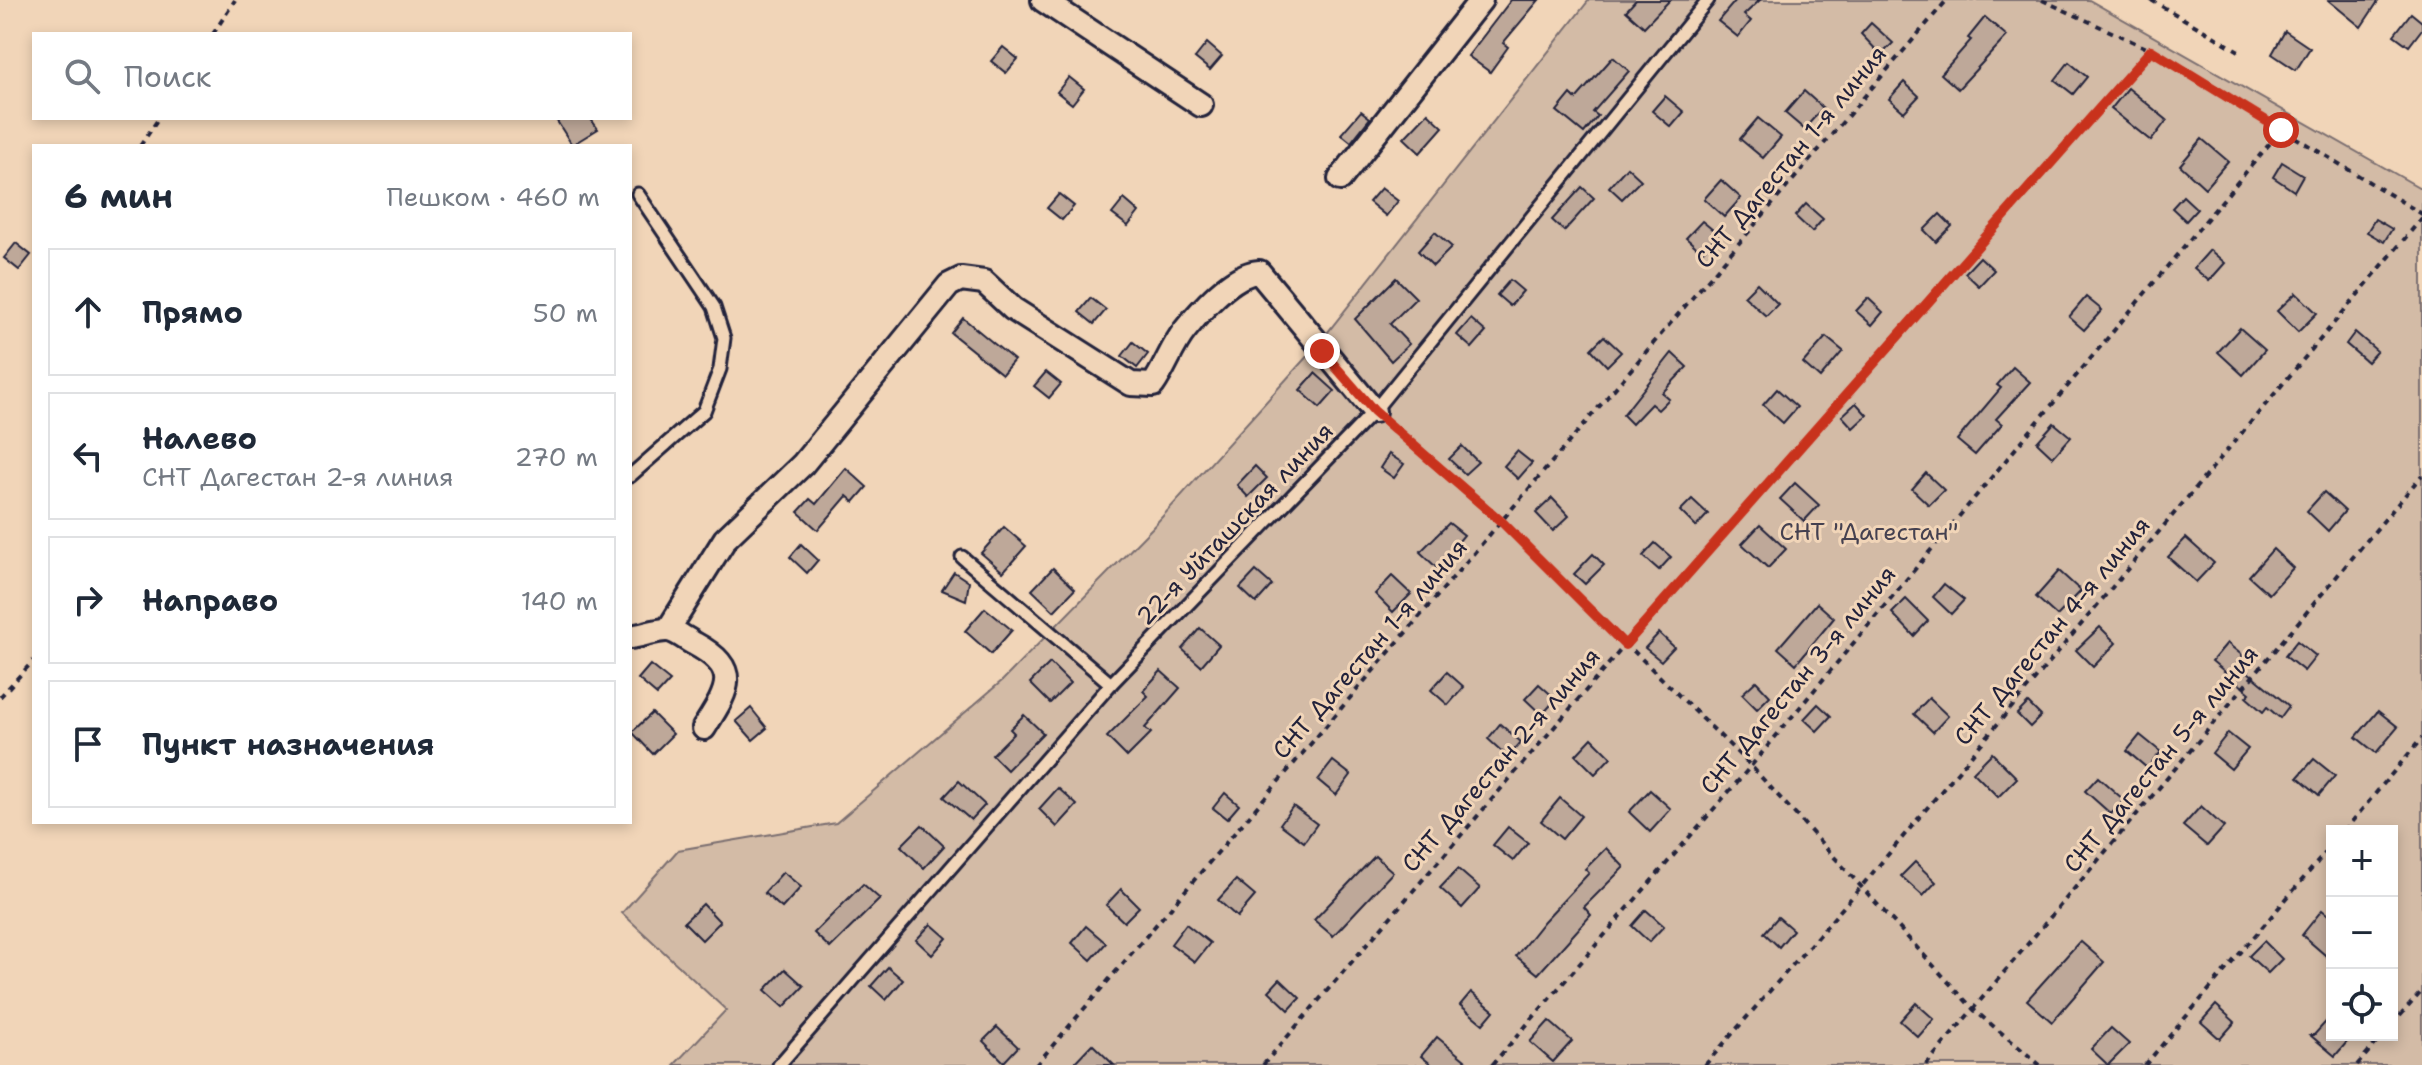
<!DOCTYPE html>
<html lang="ru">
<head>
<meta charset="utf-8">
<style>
	body { margin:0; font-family:"Shantell Sans",sans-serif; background:#f2f2f3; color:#1f2937 }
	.controls { position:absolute; right:24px; bottom:24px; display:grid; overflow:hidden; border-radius:0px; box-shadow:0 4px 12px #0003 }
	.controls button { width:72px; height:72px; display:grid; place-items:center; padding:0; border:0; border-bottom:2px solid #e0e1e3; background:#fff; color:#1f2937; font:40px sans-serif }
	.stop { position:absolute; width:24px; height:24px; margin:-18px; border:6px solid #c8321e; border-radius:50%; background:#fff }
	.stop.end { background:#c8321e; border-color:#fff; box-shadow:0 2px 8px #0008 }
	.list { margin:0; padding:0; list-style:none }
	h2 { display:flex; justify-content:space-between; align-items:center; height:104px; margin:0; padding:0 32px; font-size:34px }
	h2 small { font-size:26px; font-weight:400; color:#747a83 }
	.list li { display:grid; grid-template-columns:52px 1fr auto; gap:24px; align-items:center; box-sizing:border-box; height:128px; margin:0 16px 16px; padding:0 16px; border:2px solid #e0e1e3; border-radius:0px }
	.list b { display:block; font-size:30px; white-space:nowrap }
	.list p { margin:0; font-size:26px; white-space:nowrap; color:#747a83 }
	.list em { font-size:26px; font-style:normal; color:#747a83 }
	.icon { flex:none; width:44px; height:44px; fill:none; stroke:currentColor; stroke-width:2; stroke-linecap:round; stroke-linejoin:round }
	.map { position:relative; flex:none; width:2422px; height:1065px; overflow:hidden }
	.search { position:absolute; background:#fff; box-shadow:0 4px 12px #0003; left:32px; top:32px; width:600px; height:88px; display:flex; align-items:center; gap:20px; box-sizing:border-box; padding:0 28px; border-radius:0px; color:#747a83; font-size:30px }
	.panel { position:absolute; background:#fff; box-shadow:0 4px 12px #0003; left:32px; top:144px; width:600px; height:680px; border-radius:0px }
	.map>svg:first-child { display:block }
	.green { fill:#d3bba6; stroke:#7a6e70; stroke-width:2; fill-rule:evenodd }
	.building { fill:#bea899; stroke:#22223b; stroke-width:2 }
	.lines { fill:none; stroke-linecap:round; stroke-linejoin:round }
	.lane-casing { stroke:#22223b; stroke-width:17 }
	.street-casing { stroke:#22223b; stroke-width:28 }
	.path { stroke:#22223b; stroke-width:4; stroke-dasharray:6 6; stroke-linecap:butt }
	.lane { stroke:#f1d5b8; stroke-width:11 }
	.street { stroke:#f1d5b8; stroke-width:22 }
	.route { stroke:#c8321e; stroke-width:10 }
	.labels { text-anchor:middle; stroke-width:6; stroke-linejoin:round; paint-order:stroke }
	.street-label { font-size:24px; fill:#22223b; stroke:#f1d5b8 }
	.park-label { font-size:24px; fill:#454150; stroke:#f1d5b8 }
</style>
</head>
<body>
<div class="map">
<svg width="2422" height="1065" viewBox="0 0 2422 1065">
	<rect width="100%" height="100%" fill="#f1d5b8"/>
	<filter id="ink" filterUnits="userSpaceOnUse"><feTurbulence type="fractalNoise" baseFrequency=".0125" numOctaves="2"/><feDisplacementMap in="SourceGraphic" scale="16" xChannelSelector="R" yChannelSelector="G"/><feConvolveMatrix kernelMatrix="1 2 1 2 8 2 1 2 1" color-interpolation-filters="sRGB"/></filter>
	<g filter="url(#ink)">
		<path class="green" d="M1589,0H2089L2422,189V1065H674L726,1010L622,913L678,850L836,823L1003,680L1152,528L1320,342ZM2332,831H2392V1035H2332Z"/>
		<g class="building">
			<polygon points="1511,0 1539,0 1503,43 1508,47 1490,72 1468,56"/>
			<polygon points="1636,0 1670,0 1644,27 1626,11"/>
			<polygon points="1736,0 1760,0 1744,15 1751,21 1738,37 1718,21"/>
			<polygon points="2328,0 2379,0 2361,27"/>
			<polygon points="2411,13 2422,22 2422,29 2409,46 2394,35"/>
			<polygon points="1985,17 2007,36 1958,89 1941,74 1971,40 1968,38"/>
			<polygon points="1871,23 1893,43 1881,55 1861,34"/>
			<polygon points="2285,31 2310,48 2296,70 2272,54"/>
			<polygon points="1207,43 1222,56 1210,70 1195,58"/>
			<polygon points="1003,47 1018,59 1006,73 991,61"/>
			<polygon points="1613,57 1629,71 1593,112 1598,116 1584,133 1557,111 1571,94 1576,99"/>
			<polygon points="2069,62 2087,77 2073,94 2055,80"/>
			<polygon points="1069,77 1084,89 1072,104 1057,92"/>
			<polygon points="1904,82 1919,96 1904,112 1889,99"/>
			<polygon points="2128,88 2167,120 2151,141 2111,109"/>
			<polygon points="1804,91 1823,108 1804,129 1785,113"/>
			<polygon points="1665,96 1684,112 1671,127 1652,111"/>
			<polygon points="1361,111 1370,118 1351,142 1341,134"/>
			<polygon points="1428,113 1443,127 1420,153 1404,138"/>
			<polygon points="555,118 590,118 598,129 572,145"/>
			<polygon points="1758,118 1781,137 1763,158 1740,139"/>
			<polygon points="2202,139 2228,161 2205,188 2180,165"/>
			<polygon points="2282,162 2303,175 2294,191 2273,177"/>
			<polygon points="1627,167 1641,180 1622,199 1609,187"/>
			<polygon points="1721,180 1741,198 1724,217 1704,199"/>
			<polygon points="1582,187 1594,198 1564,231 1552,220"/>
			<polygon points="1381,188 1398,201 1386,216 1369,202"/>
			<polygon points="1059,194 1074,206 1062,220 1047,208"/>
			<polygon points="2183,196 2197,209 2186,221 2172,208"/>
			<polygon points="1124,199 1139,212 1128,226 1112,214"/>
			<polygon points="1806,204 1823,219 1812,232 1795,216"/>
			<polygon points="1940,214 1952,226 1936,242 1924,230"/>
			<polygon points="2375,219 2392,229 2384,242 2367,232"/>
			<polygon points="1702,221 1718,234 1702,252 1686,238"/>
			<polygon points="1435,232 1452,247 1433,266 1418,251"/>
			<polygon points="16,243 31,255 19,270 4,258"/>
			<polygon points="2210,250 2225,263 2209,281 2194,268"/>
			<polygon points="1980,257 1994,270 1979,286 1965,273"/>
			<polygon points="1396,278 1416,298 1390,324 1409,344 1391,361 1355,319"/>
			<polygon points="1510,280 1523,291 1510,306 1497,295"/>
			<polygon points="1757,283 1778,304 1766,316 1744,296"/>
			<polygon points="2296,293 2317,313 2298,332 2277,311"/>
			<polygon points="2086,297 2102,310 2084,330 2069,317"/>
			<polygon points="1091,298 1106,310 1094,324 1079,312"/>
			<polygon points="1868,298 1883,312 1872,325 1856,311"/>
			<polygon points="963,318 1014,360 1002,374 951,333"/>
			<polygon points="1471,319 1486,332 1472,348 1457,335"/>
			<polygon points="2240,328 2265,350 2243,375 2218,352"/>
			<polygon points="2355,332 2377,351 2367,362 2346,344"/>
			<polygon points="1604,336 1621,352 1607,366 1591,349"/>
			<polygon points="1826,337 1843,351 1820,378 1803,363"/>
			<polygon points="1133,342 1148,354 1137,368 1122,356"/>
			<polygon points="1672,353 1687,367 1662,393 1669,399 1658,410 1651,404 1632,424 1623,415"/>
			<polygon points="2013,367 2030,382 1996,419 2002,424 1975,455 1957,440 2001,388 1997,385"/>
			<polygon points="1046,372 1061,384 1049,398 1034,386"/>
			<polygon points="1315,373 1335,391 1320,408 1300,390"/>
			<polygon points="1777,389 1797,407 1783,423 1763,405"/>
			<polygon points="1856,403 1867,415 1853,428 1842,416"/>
			<polygon points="2054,423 2071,437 2053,457 2037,442"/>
			<polygon points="1462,446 1478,462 1465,474 1449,459"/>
			<polygon points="1517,451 1532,463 1518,479 1504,466"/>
			<polygon points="1389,454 1404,464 1394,478 1380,468"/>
			<polygon points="1255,466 1267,478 1248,497 1237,485"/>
			<polygon points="846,468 867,487 854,502 847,496 818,530 798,512 810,499 816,504"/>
			<polygon points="1926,473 1944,490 1929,505 1912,489"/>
			<polygon points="1795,483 1819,505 1804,521 1780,499"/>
			<polygon points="2324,492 2345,511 2328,531 2307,511"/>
			<polygon points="1552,498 1569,516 1553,531 1536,513"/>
			<polygon points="1692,499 1708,514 1696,527 1680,511"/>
			<polygon points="1449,523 1464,535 1437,568 1420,552"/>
			<polygon points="1760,525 1786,549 1768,568 1742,544"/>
			<polygon points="1004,527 1026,546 1003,572 981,553"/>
			<polygon points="2186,538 2214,563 2196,582 2168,557"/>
			<polygon points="1655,543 1671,557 1659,570 1643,556"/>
			<polygon points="801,544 818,560 807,573 790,557"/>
			<polygon points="2273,549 2293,568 2269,594 2249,576"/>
			<polygon points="1593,554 1604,565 1585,584 1574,574"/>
			<polygon points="1053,568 1075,589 1054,611 1032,590"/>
			<polygon points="1256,571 1272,585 1256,603 1240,588"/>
			<polygon points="2059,571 2081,591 2057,616 2036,597"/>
			<polygon points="954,572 969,582 966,600 942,590"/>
			<polygon points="1392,576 1411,594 1393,612 1375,594"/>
			<polygon points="1944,584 1964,600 1951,614 1933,597"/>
			<polygon points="1906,599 1928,621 1914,636 1892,613"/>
			<polygon points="1817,603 1834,618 1796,664 1778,648"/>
			<polygon points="985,608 1012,630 991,654 965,631"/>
			<polygon points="2100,627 2116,643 2093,667 2076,650"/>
			<polygon points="1200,628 1219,645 1201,666 1182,649"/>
			<polygon points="1659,633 1674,647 1661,661 1645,648"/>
			<polygon points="2297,641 2316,656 2304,671 2285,656"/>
			<polygon points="2227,643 2243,656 2237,663 2289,706 2280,718 2267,707 2263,712 2246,697 2250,693 2212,661"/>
			<polygon points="1050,663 1070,683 1050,703 1030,683"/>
			<polygon points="650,665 670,681 657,695 638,679"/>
			<polygon points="1161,671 1180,688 1145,728 1151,733 1127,757 1107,737 1148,696 1143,691"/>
			<polygon points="1447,672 1464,687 1448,705 1431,690"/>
			<polygon points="1756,681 1770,696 1757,709 1742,694"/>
			<polygon points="1539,684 1556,699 1542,715 1525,699"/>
			<polygon points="1929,698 1948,716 1933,732 1914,714"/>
			<polygon points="2028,703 2041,716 2030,727 2017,714"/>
			<polygon points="1818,704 1831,716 1817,731 1804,719"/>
			<polygon points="751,708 767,728 753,740 736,721"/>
			<polygon points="2378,711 2398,727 2376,753 2356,737"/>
			<polygon points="652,713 673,734 653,754 632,732"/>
			<polygon points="1024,715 1043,733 1007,770 992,755 1014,733 1010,729"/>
			<polygon points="1500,724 1521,742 1508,757 1488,739"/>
			<polygon points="2228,733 2248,749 2231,769 2212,753"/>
			<polygon points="2140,735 2161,752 2147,768 2127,751"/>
			<polygon points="1592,738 1611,757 1595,774 1576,755"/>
			<polygon points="1992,753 2017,778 1998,797 1973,772"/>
			<polygon points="2314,759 2335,776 2319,795 2298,777"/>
			<polygon points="1333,761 1351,775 1336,795 1318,780"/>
			<polygon points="2098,777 2124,800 2111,814 2085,791"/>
			<polygon points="959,781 985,805 971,820 944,797"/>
			<polygon points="1058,788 1077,805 1057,827 1039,809"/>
			<polygon points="1650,790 1671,809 1650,832 1629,812"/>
			<polygon points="1225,793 1239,805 1227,819 1213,808"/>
			<polygon points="1560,798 1581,816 1562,839 1541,821"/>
			<polygon points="1293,806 1317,824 1304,842 1280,824"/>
			<polygon points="2201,806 2224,827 2207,846 2183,826"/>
			<polygon points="922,825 944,846 924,868 901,846"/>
			<polygon points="1508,827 1528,843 1513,861 1493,845"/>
			<polygon points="1606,848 1624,867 1584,907 1591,915 1538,974 1516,956 1544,921 1589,873 1585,869"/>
			<polygon points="1375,856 1393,872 1333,936 1314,920"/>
			<polygon points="1915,862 1936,882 1923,896 1901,876"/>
			<polygon points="1458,869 1480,888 1462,908 1440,888"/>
			<polygon points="783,872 801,887 782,908 764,893"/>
			<polygon points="1236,880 1255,896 1237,917 1218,900"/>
			<polygon points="863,884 880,899 830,948 814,933"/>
			<polygon points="1121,889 1139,907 1124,922 1106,905"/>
			<polygon points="703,904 720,922 702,940 684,922"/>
			<polygon points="1646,910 1664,926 1649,942 1632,926"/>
			<polygon points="2322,910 2332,918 2332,961 2302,935"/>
			<polygon points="1778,917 1793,930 1779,947 1764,933"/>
			<polygon points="931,924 947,938 932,955 916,940"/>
			<polygon points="1186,924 1210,943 1195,962 1171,944"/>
			<polygon points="1086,926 1106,943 1091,960 1072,943"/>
			<polygon points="2080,941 2104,962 2052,1022 2027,1000"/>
			<polygon points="2264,941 2282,959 2268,973 2249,956"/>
			<polygon points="888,967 903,980 886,1000 871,986"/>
			<polygon points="785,969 804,986 784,1007 765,990"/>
			<polygon points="1280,979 1300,998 1289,1010 1269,991"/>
			<polygon points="1471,992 1494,1011 1483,1024 1460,1005"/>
			<polygon points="1916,1003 1934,1019 1918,1037 1900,1021"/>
			<polygon points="2216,1005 2235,1022 2220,1039 2201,1022"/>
			<polygon points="2332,1015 2332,1035 2353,1035 2335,1056 2310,1035 2314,1035"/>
			<polygon points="1549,1021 1572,1041 1553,1062 1530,1042"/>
			<polygon points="997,1027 1018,1047 1004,1062 983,1041"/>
			<polygon points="2111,1028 2129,1044 2108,1065 2091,1049"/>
			<polygon points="1437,1037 1471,1065 1432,1065 1421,1056"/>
			<polygon points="1092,1044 1114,1065 1072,1065"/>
		</g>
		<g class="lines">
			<g class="lane-casing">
				<g id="lane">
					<polyline points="630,476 704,411 720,369 724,338 714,307 638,194"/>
					<polyline points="962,557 1111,684"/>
					<polyline points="779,1065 1111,684 1374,411 1708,0"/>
				</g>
			</g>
			<g class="street-casing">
				<g id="street">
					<polyline points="1043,0 1201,105"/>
					<polyline points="1340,179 1481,0"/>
					<path d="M668,630L725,539L803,464L949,285L961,279L984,282L1013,309L1131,384L1153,385C1165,368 1172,346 1185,330C1201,310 1233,273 1259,272L1374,411"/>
					<path d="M630,637C641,636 656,630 667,630C675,630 687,640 695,644C743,670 727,691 704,728"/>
				</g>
			</g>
			<g class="path">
				<polyline points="2042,0 2151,50 2422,214"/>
				<polyline points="2151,0 2239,51"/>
				<polyline points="213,34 235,0"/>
				<polyline points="140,146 159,118"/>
				<polyline points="1387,422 1503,523 1751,766 1974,1010 2040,1065"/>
				<polyline points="0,697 34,660"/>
				<polyline points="2344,831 2422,738"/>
				<polyline points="2392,1025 2422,991"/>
				<polyline points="1036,1065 1947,0"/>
				<polyline points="1263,1065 1625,645 2151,50"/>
				<polyline points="1492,1065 1751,766 2281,130"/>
				<polyline points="1705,1065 1860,888 2422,218"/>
				<polyline points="1926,1065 2422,475"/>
				<polyline points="2145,1065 2332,845"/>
				<polyline points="2357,1065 2383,1035"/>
			</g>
			<use href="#lane" class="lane"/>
			<use href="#street" class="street"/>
		</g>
	</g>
	<g class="lines" filter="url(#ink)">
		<polyline class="route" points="1322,351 1374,411 1503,523 1625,645 2151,50 2281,130"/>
	</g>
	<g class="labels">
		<g class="street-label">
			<text transform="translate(1791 157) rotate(-50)" y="8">СНТ Дагестан 1-я линия</text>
			<text transform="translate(1235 524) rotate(-46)" y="8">22-я Уйташская линия</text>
			<text transform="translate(2052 631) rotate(-50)" y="8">СНТ Дагестан 4-я линия</text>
			<text transform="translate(1370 649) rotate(-49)" y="8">СНТ Дагестан 1-я линия</text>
			<text transform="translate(1798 680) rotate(-50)" y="8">СНТ Дагестан 3-я линия</text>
			<text transform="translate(2161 759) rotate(-50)" y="8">СНТ Дагестан 5-я линия</text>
			<text transform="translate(1501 760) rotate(-49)" y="8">СНТ Дагестан 2-я линия</text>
		</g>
		<g class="park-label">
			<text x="1869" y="540">СНТ "Дагестан"</text>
		</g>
	</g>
</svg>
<div class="controls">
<button>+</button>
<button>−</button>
<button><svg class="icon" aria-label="locate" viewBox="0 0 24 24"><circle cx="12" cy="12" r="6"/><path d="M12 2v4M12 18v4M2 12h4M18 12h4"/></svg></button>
</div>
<div class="stop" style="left:2281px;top:130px"></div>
<div class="stop end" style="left:1322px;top:351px"></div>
<div class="search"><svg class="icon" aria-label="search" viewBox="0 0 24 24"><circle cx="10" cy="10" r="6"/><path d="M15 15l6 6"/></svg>Поиск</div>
<section class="panel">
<h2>6 мин<small>Пешком · 460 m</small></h2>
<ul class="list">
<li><svg class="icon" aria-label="ahead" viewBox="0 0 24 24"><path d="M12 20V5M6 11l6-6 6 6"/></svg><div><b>Прямо</b></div><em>50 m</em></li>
<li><svg class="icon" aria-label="left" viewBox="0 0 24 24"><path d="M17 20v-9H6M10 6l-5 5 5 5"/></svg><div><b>Налево</b><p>СНТ Дагестан 2-я линия</p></div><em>270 m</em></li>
<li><svg class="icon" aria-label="right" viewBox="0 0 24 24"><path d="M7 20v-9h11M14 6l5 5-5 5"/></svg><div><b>Направо</b></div><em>140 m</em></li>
<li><svg class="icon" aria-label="arrive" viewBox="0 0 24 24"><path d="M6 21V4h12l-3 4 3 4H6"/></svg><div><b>Пункт назначения</b></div></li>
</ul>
</section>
</div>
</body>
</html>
